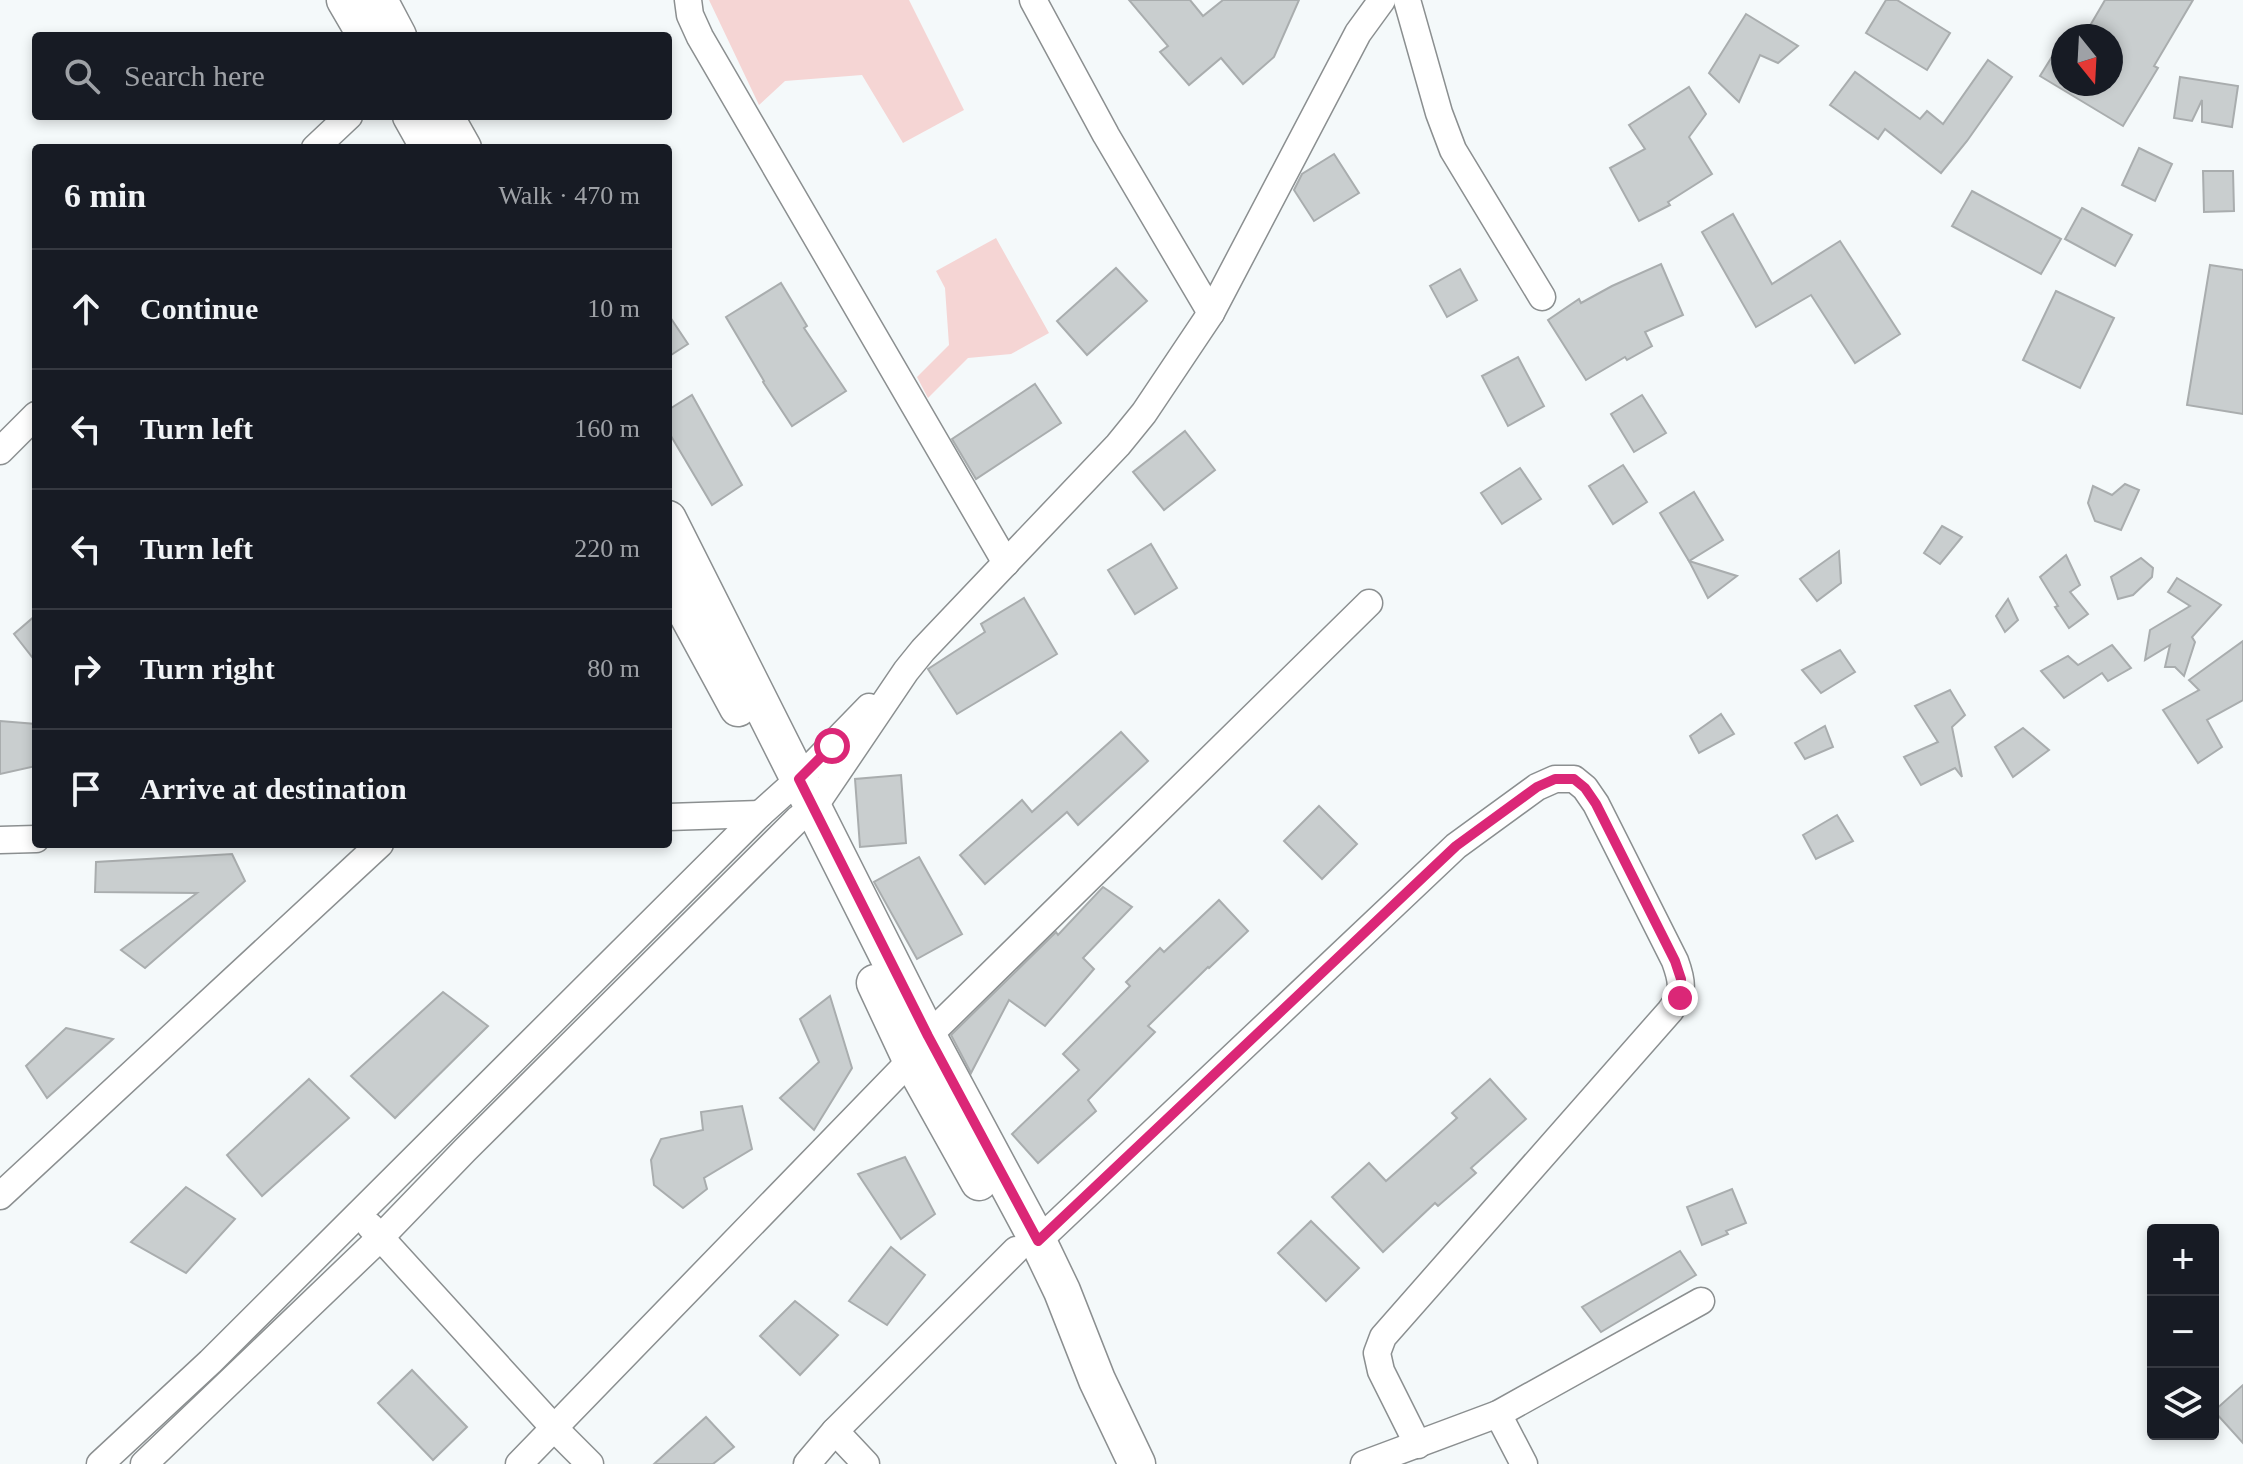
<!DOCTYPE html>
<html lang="en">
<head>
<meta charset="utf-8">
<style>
	body { margin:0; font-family:"Times New Roman",serif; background:#242831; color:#f1f3f6 }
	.controls { position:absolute; right:24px; bottom:24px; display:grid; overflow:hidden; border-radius:8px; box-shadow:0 4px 12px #0003 }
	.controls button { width:72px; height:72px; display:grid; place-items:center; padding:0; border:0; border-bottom:2px solid #363941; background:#171b24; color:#f1f3f6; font:40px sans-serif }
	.compass { position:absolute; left:2051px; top:24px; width:72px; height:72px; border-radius:50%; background:#171b24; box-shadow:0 4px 12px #0003; rotate:162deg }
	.stop { position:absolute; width:24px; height:24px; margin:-18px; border:6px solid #db2777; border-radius:50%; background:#fff }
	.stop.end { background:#db2777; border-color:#fff; box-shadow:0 2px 8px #0008 }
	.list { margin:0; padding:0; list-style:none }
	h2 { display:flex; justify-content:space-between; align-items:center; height:104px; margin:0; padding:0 32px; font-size:34px }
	h2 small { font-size:26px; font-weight:400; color:#9ea1a6 }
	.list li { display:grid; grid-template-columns:52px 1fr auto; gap:24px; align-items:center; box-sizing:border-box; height:120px; padding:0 32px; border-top:2px solid #363941 }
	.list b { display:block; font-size:30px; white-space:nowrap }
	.list em { font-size:26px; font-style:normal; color:#9ea1a6 }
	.icon { flex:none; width:44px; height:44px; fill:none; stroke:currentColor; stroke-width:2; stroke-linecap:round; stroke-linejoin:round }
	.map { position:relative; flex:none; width:2243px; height:1464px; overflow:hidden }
	.search { position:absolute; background:#171b24; box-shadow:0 4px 12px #0003; left:32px; top:32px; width:640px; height:88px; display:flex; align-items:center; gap:20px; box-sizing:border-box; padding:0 28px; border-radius:8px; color:#9ea1a6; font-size:30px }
	.panel { position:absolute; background:#171b24; box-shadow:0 4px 12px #0003; left:32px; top:144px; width:640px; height:704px; border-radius:8px }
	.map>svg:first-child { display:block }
	.green { fill:#f5d5d4 }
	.building { fill:#c9cecf; stroke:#a9adae; stroke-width:2 }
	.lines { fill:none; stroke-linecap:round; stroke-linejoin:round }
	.street-casing { stroke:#8b8f90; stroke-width:29 }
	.secondary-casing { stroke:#8b8f90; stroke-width:39 }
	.street { stroke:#fff; stroke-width:26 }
	.secondary { stroke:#fff; stroke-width:36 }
	.route { stroke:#db2777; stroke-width:10 }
</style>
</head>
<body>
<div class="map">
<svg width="2243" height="1464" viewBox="0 0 2243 1464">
	<rect width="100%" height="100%" fill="#f4f9fa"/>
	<g class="green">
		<polygon points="709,0 909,0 964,110 903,143 862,75 785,81 759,105"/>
		<polygon points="996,238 1049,333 1011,354 968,358 928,398 917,377 949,345 945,288 936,271"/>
	</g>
	<g class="building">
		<polygon points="1129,0 1190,0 1203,16 1223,0 1299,0 1274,57 1243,84 1221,58 1189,85 1160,52 1168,46"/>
		<polygon points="1886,0 1897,0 1950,33 1927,70 1866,33"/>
		<polygon points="2105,0 2193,0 2154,66 2158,68 2123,126 2040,76 2063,39 2063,84 2111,84 2111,36 2084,36"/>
		<polygon points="1746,14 1798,46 1778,63 1760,55 1739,102 1709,73"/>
		<polygon points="1988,60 2012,77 1967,141 1941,173 1885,129 1878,139 1830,105 1855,72 1920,119 1927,111 1943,124"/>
		<polygon points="2180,77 2238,86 2232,127 2202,122 2202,100 2192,121 2174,118"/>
		<polygon points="1689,87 1706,114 1689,137 1712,174 1668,202 1670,205 1639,221 1610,168 1645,149 1629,125"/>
		<polygon points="2139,148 2172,164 2155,201 2122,185"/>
		<polygon points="1334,154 1359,193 1314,221 1294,190 1302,174"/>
		<polygon points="2203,171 2233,171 2234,211 2204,212"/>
		<polygon points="1972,191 2061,239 2041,274 1952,226"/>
		<polygon points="2082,208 2132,235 2115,266 2065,239"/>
		<polygon points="1733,214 1772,284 1840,241 1900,334 1855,363 1811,295 1756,327 1702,232"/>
		<polygon points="1661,264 1683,315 1645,332 1652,346 1627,360 1625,357 1586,380 1548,320 1579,299 1581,303 1612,286"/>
		<polygon points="2210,265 2243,270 2243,414 2187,405"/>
		<polygon points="1116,268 1147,301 1087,355 1057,321"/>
		<polygon points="1460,269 1477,300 1447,317 1430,286"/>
		<polygon points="781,283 807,326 804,328 846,391 792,426 763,382 764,381 726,317"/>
		<polygon points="2056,291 2114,318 2080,388 2023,360"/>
		<polygon points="668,314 688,344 668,357"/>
		<polygon points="1518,357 1544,406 1508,426 1482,376"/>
		<polygon points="1035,384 1061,423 976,479 952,439"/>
		<polygon points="692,395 742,485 712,505 668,431 668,410"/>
		<polygon points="1642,395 1666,433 1634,452 1611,414"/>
		<polygon points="1185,431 1215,470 1164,510 1133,472"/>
		<polygon points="1623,465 1647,502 1613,524 1589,486"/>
		<polygon points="1520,468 1541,499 1502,524 1481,493"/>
		<polygon points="2125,484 2139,490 2121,530 2095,521 2088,503 2093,486 2112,495"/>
		<polygon points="1694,492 1723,540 1689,561 1660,513"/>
		<polygon points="1942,526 1962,537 1940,564 1924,553"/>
		<polygon points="1151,544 1177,588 1135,614 1108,570"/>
		<polygon points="1839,551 1841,583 1817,601 1800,579"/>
		<polygon points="2066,555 2080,585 2070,592 2088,614 2069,628 2055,607 2058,606 2040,577"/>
		<polygon points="2141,558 2153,568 2152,577 2133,595 2118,599 2111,577"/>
		<polygon points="1689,561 1737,576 1708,598"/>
		<polygon points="2177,578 2221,605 2192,637 2195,642 2184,676 2175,667 2165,667 2170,645 2145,660 2150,630 2190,606 2168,592"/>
		<polygon points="1024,598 1057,654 957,714 928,669 985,632 981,624"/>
		<polygon points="2008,599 2018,620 2005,632 1996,616"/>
		<polygon points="36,615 36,662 14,634"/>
		<polygon points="2243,641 2243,700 2207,720 2222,747 2198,763 2163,710 2199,690 2189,680"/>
		<polygon points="2112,645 2131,668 2108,681 2102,673 2064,698 2041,671 2068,656 2078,665"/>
		<polygon points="1840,650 1855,672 1821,693 1802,670"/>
		<polygon points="1950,690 1965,715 1952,727 1962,777 1955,768 1921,785 1904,757 1938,742 1915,706"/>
		<polygon points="1721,714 1734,734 1699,753 1690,736"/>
		<polygon points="0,721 36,724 36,766 0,774"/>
		<polygon points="1825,726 1833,747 1805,759 1795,743"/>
		<polygon points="2023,728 2049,750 2013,777 1995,747"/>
		<polygon points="1121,732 1148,761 1078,825 1067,812 985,884 960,855 1022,800 1032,812"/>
		<polygon points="901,775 906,843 860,847 855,779"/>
		<polygon points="1319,806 1357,844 1322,879 1284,841"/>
		<polygon points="1837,815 1853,841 1816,859 1803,835"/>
		<polygon points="232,854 245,881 145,968 121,950 197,893 95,892 96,862"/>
		<polygon points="919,857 962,934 917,959 874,882"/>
		<polygon points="1103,887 1132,907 1083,958 1094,969 1045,1026 1009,1000 971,1073 951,1035 1056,932 1058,935"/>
		<polygon points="1219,900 1248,931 1209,968 1208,967 1148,1026 1155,1032 1088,1100 1096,1111 1038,1163 1012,1134 1079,1070 1063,1054 1130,986 1126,982 1160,948 1164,952"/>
		<polygon points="443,992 488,1026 395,1118 351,1076"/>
		<polygon points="830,996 852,1068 814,1130 780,1098 819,1062 800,1019"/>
		<polygon points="66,1028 113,1039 47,1098 26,1066"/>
		<polygon points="309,1079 349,1118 262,1196 227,1155"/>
		<polygon points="1490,1079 1526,1119 1471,1168 1476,1173 1438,1206 1435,1203 1383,1252 1332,1197 1369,1163 1386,1181 1457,1118 1452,1113"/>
		<polygon points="742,1106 752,1149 704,1178 707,1189 683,1208 654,1185 651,1160 661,1139 703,1130 701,1112"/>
		<polygon points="905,1157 935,1214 901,1239 858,1174"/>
		<polygon points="186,1187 235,1219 186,1273 131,1242"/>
		<polygon points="1732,1189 1746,1223 1726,1231 1728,1234 1702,1245 1687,1207"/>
		<polygon points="1311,1221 1359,1268 1326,1301 1278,1253"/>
		<polygon points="891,1247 925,1275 887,1325 849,1301"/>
		<polygon points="1680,1251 1696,1275 1601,1332 1582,1307"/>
		<polygon points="795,1301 838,1335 800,1375 760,1336"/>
		<polygon points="412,1370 467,1427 433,1460 378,1403"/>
		<polygon points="2243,1385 2243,1443 2214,1411"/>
		<polygon points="706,1417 734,1447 713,1464 654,1464"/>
	</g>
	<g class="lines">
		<g class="street-casing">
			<g id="street">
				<polyline points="688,0 690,15 700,37 1006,563"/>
				<polyline points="1033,0 1106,135 1211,313"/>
				<polyline points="1407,0 1439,113 1453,150 1542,297"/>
				<polyline points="315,148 349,116"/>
				<polyline points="0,451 36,415"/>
				<polyline points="668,817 760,814"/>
				<polyline points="0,840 36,839"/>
				<polyline points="928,1036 1369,603"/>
				<polyline points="0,1196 380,844"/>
				<polyline points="370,1226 555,1429 590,1464"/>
				<path d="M1038,1241L1456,846L1537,787L1555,779H1574L1585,788L1596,804L1675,961C1683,983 1684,992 1670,1011L1383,1337L1377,1353L1381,1371L1418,1445"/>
				<polyline points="1498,1414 1524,1464"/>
				<polyline points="835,1431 866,1464"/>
				<polyline points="100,1464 210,1362 760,814 799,779 869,707"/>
				<polyline points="144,1464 380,1238 465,1150 798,819 814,807 906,671 923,650 1118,445 1144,413 1211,313 1358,33 1382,0"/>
				<polyline points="519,1464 911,1060"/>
				<polyline points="807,1464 835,1431 1016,1250"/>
				<polyline points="1364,1464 1498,1414 1701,1301"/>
			</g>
		</g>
		<g class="secondary-casing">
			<g id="secondary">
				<polyline points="345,0 366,36"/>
				<polyline points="379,0 398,36"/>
				<polyline points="411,116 429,148"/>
				<polyline points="445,116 463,148"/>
				<polyline points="668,519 928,1036 1038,1241 1062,1291 1097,1380 1137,1464"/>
				<polyline points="668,579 738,708"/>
				<polyline points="875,983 911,1060 979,1182"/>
			</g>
		</g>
		<use href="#street" class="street"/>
		<use href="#secondary" class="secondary"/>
	</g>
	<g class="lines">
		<polyline class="route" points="832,746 799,779 928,1036 1038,1241 1456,846 1537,787 1555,779 1574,779 1585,788 1596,804 1675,961 1681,979 1680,998"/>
	</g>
</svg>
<div class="controls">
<button>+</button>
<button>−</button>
<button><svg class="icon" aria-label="layers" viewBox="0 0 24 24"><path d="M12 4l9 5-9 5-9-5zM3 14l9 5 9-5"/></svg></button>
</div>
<svg class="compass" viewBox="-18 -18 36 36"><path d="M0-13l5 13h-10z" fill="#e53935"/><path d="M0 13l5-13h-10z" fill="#9ea1a6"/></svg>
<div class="stop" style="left:832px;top:746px"></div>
<div class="stop end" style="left:1680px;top:998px"></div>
<div class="search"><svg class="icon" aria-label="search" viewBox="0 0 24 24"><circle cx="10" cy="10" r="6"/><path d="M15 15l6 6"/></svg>Search here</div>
<section class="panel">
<h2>6 min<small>Walk · 470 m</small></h2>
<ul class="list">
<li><svg class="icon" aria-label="ahead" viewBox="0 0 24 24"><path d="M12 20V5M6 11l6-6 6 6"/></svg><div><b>Continue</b></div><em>10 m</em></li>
<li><svg class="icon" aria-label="left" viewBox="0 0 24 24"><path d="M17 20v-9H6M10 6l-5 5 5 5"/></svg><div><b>Turn left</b></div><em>160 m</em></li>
<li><svg class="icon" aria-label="left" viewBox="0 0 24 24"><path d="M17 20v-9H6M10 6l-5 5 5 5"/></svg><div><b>Turn left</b></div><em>220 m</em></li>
<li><svg class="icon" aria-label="right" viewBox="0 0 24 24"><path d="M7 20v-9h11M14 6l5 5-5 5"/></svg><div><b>Turn right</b></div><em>80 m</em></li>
<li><svg class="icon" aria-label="arrive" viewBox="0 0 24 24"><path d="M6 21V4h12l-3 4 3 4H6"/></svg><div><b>Arrive at destination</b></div></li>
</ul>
</section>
</div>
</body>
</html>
